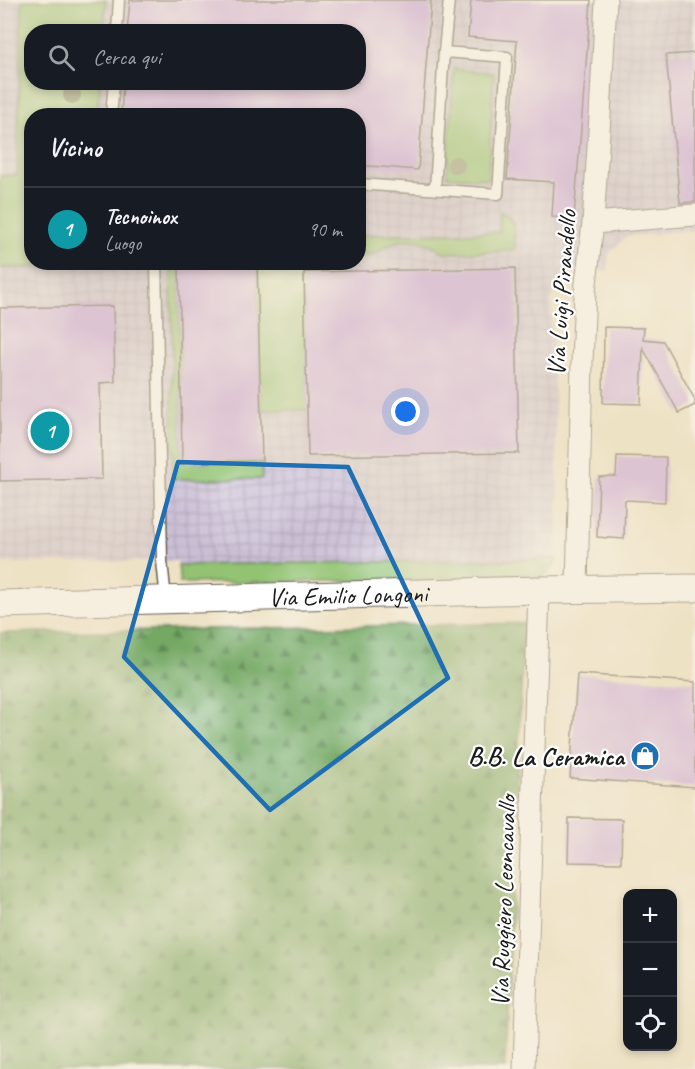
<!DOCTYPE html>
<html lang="it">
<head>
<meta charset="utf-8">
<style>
	body { margin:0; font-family:Caveat,sans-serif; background:#20242c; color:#f1f3f6 }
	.controls { position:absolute; right:18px; bottom:18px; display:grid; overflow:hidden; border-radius:12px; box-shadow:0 3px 9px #0003 }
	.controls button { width:54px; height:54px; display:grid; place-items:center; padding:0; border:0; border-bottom:2px solid #363941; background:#171b24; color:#f1f3f6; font:30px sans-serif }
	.you { position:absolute; left:406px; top:412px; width:21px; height:21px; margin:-15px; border:4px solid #fff; border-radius:50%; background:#1a73e8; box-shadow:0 0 0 9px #1a73e833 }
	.badge { display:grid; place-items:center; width:39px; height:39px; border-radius:50%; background:#1f6fb2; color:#fff; font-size:20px; font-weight:700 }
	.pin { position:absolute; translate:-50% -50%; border:3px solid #fff; box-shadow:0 2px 6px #0006 }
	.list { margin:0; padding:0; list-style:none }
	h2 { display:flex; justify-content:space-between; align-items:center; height:78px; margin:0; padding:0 24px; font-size:26px }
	h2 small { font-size:20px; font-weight:400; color:#9ea1a6 }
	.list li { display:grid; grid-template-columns:39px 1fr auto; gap:18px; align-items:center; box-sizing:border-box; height:84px; padding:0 24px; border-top:2px solid #363941 }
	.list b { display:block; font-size:22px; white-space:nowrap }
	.list p { margin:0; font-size:20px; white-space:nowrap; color:#9ea1a6 }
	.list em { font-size:20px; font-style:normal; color:#9ea1a6 }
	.icon { flex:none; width:33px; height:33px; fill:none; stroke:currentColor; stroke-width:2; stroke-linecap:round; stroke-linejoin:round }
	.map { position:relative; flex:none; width:695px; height:1069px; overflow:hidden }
	.search { position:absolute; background:#171b24; box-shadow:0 3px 9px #0003; left:24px; top:24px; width:342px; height:66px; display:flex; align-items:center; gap:15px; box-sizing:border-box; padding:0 21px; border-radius:24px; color:#9ea1a6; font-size:22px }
	.panel { position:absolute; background:#171b24; box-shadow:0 3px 9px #0003; left:24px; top:108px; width:342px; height:162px; border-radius:24px }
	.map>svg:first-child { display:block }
	.industrial { fill:url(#industrial-grid); fill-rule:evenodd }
	.green { fill:#92c272; stroke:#576f47; stroke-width:1.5 }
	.forest { fill:url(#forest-firs); stroke:#486240; stroke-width:1.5 }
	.building { fill:#c8a1e3 }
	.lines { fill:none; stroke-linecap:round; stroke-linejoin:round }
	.service-casing { stroke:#666157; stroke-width:13 }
	.minor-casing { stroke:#666157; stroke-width:23 }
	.tertiary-casing { stroke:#666157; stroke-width:29 }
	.service { stroke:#fff; stroke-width:10 }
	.minor { stroke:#fff; stroke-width:21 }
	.tertiary { stroke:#fff; stroke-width:27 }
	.tree { fill:#94997a }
	.marked { fill:none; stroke:#1f6fb2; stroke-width:4.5; stroke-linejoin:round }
	.labels { text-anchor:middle; stroke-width:4.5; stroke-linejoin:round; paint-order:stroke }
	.street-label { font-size:26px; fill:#1c1c1c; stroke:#fff }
	.poi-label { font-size:26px; font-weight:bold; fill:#1c1c1c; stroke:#fff; text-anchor:end }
</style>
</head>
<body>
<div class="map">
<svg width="695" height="1069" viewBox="0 0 695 1069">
	<defs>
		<pattern id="industrial-grid" width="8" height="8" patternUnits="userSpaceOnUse" patternTransform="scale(1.5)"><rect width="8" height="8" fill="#cbbfd5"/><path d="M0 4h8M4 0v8" fill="none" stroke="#aea4b6"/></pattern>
		<pattern id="forest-firs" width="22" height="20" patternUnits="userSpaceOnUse" patternTransform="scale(1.5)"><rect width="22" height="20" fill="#75a864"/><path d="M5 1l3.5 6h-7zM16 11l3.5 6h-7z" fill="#5f8852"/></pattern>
	</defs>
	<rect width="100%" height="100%" fill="#fff"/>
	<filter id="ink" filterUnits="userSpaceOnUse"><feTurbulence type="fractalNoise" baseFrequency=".0167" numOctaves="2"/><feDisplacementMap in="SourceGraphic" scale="12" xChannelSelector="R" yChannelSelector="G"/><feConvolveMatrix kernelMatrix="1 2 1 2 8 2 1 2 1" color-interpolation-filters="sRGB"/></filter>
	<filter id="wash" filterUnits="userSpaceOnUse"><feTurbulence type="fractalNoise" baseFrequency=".008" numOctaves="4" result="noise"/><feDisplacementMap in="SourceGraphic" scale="24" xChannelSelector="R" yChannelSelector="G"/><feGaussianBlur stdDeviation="1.35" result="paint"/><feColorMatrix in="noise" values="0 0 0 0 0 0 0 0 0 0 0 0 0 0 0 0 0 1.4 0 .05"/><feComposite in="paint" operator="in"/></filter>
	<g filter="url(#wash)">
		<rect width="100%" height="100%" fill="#eee2c4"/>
		<path class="industrial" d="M0,0H695V230L627,236L609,254L608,271L569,270L555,284L551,302L558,494L557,559L178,565V561L0,563ZM32,32H358V82H32ZM32,116H358V262H32Z"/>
		<g class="green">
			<polygon points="22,0 106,0 104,31 32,32 32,82 100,83 97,115 32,116 32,262 58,263 58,267 0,268 0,176 17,175"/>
			<polygon points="454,69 494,73 488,179 447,176"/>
			<path d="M500,212L506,214L514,225L515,251L445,253C429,241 409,236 390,244C385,246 382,250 378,252C372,255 365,254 359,254V235L500,232Z"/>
			<polygon points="171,263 179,263 182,462 262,461 262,479 173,479"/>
			<polygon points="257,263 276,263 277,273 304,272 307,410 261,410"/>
			<path d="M557,559C552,570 551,572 540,578L180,583L178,565Z"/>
		</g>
		<polygon class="forest" points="524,623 505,1069 0,1069 0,633"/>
		<g id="blocks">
			<g class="building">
				<polygon points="130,0 431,0 418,170 358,165 358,116 121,116 123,82 358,82 358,32 127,32"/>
				<polygon points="471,0 591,0 574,218 552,217 554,182 507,179 517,41 468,37"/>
				<polygon points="695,53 695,202 680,203 666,55"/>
				<polygon points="179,262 257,262 262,461 182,462"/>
				<polygon points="515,268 519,453 308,456 304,272"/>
				<polygon points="113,306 115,382 100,383 102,479 0,481 0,308"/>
				<polygon points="604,327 644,328 643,339 663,341 695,400 695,405 679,413 643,348 641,404 603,403"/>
				<polygon points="617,456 666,457 665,502 625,500 624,539 597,537 599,477 616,476"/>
				<polygon points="577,674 695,682 695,787 570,778"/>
				<polygon points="569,818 622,819 621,863 568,862"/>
			</g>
		</g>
	</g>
	<g filter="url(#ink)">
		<use href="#blocks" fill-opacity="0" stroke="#666157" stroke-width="1.5"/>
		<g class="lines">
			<g class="service-casing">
				<g id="service">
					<polyline points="117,32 119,0"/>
					<polyline points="444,52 449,0"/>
					<polyline points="111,116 114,82"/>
					<polyline points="358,184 498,194 507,57 444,52 435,189"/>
					<polyline points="156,262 162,561 166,599"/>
				</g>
			</g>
			<g class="minor-casing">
				<g id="minor">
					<polyline points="593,223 695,215"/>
					<polyline points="577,590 582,362 585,292 593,223 600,116 606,0"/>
					<polyline points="524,1069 539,590"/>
				</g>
			</g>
			<g class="tertiary-casing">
				<g id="tertiary">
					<path id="s1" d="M0,604L539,590L695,588"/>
				</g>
			</g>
			<use href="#service" class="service"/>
			<use href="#minor" class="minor"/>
			<use href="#tertiary" class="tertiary"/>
		</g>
		<g class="tree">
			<circle cx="72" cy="95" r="9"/>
			<circle cx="456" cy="165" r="9"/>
		</g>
	</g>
	<path d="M0 0H695V1069H0ZM178,462L348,467L448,678L270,810L124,657Z" fill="#eee2c4" fill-opacity=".55" fill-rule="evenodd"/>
	<path class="marked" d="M178,462L348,467L448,678L270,810L124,657Z"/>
	<defs>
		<g id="shop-disc" transform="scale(1.5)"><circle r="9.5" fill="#1f6fb2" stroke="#fff"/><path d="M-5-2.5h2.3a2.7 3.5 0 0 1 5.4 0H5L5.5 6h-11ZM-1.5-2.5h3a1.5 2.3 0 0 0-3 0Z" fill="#fff"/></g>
	</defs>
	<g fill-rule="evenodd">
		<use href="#shop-disc" x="645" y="756"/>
	</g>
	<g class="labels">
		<g class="street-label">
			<text transform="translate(561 293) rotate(-86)" y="9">Via Luigi Pirandello</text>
			<text dy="9" stroke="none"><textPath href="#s1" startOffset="348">Via Emilio Longoni</textPath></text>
			<text transform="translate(503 901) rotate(-88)" y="9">Via Ruggiero Leoncavallo</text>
		</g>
		<g class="poi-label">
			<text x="624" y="765">B.B. La Ceramica</text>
		</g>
	</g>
</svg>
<div class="controls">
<button>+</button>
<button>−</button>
<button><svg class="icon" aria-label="locate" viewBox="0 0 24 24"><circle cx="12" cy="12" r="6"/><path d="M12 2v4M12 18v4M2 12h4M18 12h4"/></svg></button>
</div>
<div class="you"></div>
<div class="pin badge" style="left:50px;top:431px;background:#0f9aa8">1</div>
<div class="search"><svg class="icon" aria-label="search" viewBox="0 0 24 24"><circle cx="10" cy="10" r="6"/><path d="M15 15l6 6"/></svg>Cerca qui</div>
<section class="panel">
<h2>Vicino<small></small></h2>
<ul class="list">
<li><span class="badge" style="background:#0f9aa8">1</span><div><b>Tecnoinox</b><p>Luogo</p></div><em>90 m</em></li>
</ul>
</section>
</div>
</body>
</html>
